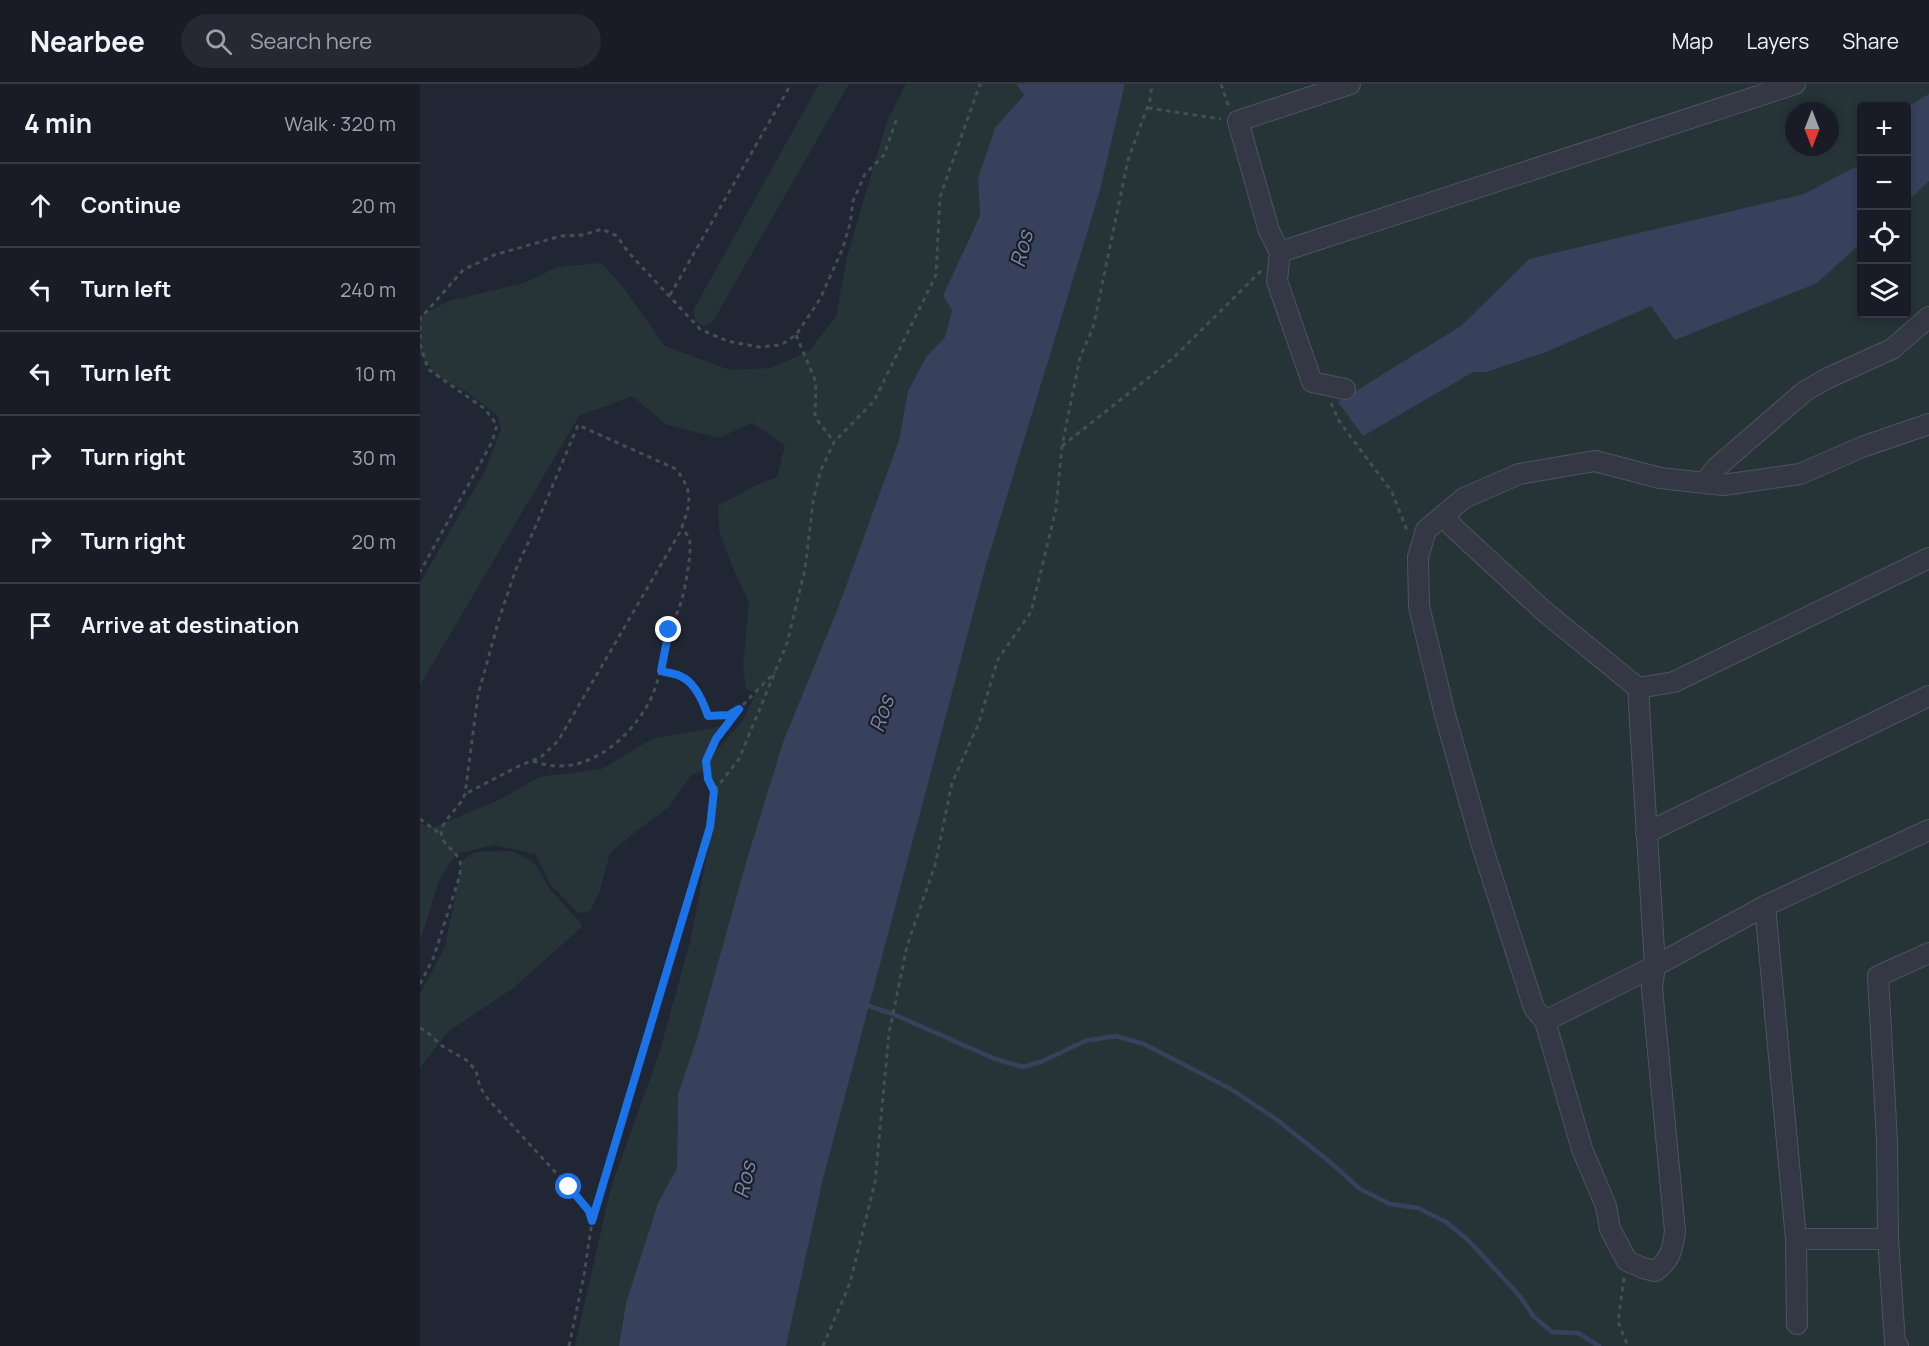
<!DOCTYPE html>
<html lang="en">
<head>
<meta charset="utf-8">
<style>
	body { margin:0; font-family:Manrope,sans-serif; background:#262933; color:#f1f3f6 }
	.controls { position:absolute; right:18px; top:18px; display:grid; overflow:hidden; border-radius:6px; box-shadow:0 3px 9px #0003 }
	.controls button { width:54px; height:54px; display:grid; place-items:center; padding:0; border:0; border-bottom:2px solid #373a44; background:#191c27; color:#f1f3f6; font:30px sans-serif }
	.compass { position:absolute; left:1365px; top:18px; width:54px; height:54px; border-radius:50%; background:#191c27; box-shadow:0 3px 9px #0003; rotate:180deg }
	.stop { position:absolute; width:18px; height:18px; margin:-14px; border:4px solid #1a73e8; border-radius:50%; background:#fff }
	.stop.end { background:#1a73e8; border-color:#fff; box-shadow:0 2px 6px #0008 }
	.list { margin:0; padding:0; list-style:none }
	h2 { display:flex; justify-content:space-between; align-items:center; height:78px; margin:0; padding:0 24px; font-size:26px }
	h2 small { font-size:20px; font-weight:400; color:#9fa1a7 }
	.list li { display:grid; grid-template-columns:39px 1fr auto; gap:18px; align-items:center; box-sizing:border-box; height:84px; padding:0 24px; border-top:2px solid #373a44 }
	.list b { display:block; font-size:22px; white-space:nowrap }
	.list em { font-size:20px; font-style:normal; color:#9fa1a7 }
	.icon { flex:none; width:33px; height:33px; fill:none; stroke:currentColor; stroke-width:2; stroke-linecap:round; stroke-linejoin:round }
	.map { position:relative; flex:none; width:1509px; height:1262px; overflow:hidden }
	header { display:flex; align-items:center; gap:36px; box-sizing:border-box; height:84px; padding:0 30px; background:#191c27; border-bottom:2px solid #373a44 }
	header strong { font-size:28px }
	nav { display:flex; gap:33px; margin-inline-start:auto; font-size:21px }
	.search { width:420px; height:54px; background:#262933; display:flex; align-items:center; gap:15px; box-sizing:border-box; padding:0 21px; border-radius:33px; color:#9fa1a7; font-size:22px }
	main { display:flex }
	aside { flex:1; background:#191c27 }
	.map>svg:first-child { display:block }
	.green { fill:#263438; fill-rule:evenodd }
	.water { fill:#38415c }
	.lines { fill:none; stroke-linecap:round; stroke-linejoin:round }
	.stream { stroke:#38415c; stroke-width:4.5 }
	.minor-casing { stroke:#4f535f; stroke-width:22 }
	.path { stroke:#424f54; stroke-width:3; stroke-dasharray:4.5 4.5; stroke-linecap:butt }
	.minor { stroke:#343845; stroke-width:20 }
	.route { stroke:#1a73e8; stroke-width:8 }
	.labels { text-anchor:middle; stroke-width:4.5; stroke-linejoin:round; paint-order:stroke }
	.water-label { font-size:21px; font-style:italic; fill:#7986a8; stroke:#1a1e29 }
</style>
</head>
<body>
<header>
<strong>Nearbee</strong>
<div class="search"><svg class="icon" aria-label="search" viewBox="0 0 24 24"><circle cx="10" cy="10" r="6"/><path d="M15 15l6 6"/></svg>Search here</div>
<nav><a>Map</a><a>Layers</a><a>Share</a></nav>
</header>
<main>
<aside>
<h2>4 min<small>Walk · 320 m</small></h2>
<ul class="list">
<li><svg class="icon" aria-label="ahead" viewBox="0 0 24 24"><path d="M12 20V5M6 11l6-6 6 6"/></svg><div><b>Continue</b></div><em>20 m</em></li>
<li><svg class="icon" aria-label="left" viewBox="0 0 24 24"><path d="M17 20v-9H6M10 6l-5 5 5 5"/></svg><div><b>Turn left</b></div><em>240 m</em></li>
<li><svg class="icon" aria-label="left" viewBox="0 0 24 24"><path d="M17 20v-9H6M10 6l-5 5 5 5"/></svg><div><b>Turn left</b></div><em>10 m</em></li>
<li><svg class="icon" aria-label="right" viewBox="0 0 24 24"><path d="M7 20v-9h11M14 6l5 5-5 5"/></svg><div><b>Turn right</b></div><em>30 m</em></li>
<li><svg class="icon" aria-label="right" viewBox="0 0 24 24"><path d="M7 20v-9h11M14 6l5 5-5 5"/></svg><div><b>Turn right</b></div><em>20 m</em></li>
<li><svg class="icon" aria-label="arrive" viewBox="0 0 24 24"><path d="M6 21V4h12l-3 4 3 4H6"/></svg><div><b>Arrive at destination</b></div></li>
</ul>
</aside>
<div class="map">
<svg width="1509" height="1262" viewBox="0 0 1509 1262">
	<rect width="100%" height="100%" fill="#212634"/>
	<g class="green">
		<polygon points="399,0 429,0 292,239 284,242 275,237 274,225"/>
		<polygon points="486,0 596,0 604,11 575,44 558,94 560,131 542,168 532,226 525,253 506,273 488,307 479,356 418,524 363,658 327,775 276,957 258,1010 257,1084 238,1119 206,1219 199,1262 155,1262 191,1103 239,970 270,858 298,714 289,684 271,691 249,723 220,744 190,769 179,809 170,827 158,829 131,801 115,770 75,761 36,770 20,794 0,857 0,740 14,743 81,715 119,693 182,685 232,655 303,642 296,667 322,638 336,609 326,605 323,582 329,518 311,480 299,446 298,422 334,402 357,393 365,361 332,339 299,354 247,341 212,312 159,332 0,601 0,499 65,387 81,345 77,331 46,307 18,293 0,270 0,232 29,217 104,199 138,183 181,179 200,199 245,262 310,286 351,284 389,267 416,232 427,173 467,37"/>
		<path d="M705,0H1509V1262H366L403,1095L566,481L679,110ZM1442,22H1486V230H1442ZM1374,27H1410V63H1374Z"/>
		<polygon points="93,767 114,779 130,805 163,842 92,905 29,947 0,984 0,910 25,863 42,777 55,768"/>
	</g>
	<g class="water">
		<polygon points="596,0 705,0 679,110 566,481 403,1095 366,1262 199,1262 206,1219 238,1119 257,1084 258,1010 276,957 327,775 363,658 418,524 479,356 488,307 506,273 525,253 532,226 523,212 560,131 558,94 575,44 604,11"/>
		<polygon points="1509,10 1509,97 1487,118 1487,23"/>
		<polygon points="1441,80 1441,159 1397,199 1255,256 1231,222 1126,268 1066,288 1053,288 943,352 918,318 1041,242 1109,175 1384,110"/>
	</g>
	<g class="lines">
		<polyline class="stream" points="449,922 473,930 575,975 603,983 623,977 665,957 696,952 724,960 811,1005 856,1035 910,1078 940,1105 970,1120 998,1124 1026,1138 1048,1156 1099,1211 1114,1233 1132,1248 1158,1249 1179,1262"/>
		<g class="minor-casing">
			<g id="minor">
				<polyline points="860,168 1375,0"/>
				<polyline points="925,305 892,298 857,197 860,168 849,147 818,37 930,0"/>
				<polyline points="1285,398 1297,383 1385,307 1408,294 1472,265 1509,233"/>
				<polyline points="1025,433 1034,444 1125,528 1218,604 1254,598 1509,474"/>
				<polyline points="1218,604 1235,882 1345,822 1509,746"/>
				<polyline points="1226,749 1509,612"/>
				<polyline points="1345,822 1376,1155 1468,1155"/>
				<polyline points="1235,882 1125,937 1114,924 1062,762 1025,631 999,522 998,473 1006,446 1044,414 1099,390 1175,377 1240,394 1303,401 1380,390 1442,363 1509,340"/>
				<path d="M1125,937L1162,1065L1186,1122L1190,1145L1207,1177L1223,1184L1235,1187C1250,1177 1253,1165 1255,1147L1232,904L1235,882"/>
				<polyline points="1376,1155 1377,1240"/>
				<polyline points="1478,1262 1475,1259 1468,1155 1467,1057 1458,892 1509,869"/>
			</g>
		</g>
		<g class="path">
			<polyline points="801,0 809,24"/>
			<polyline points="728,24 801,35"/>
			<polyline points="250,211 371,0"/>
			<polyline points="376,251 396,298 395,333 414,358"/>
			<polyline points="0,255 0,235 43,186 74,171 141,152 163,151 182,145 197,152 208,168 280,245 307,257 339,263 361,261 376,251 400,215 422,166 430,140 433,117 445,90 464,71 477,34"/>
			<polyline points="0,260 8,285 65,325 77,341 72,358 0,488"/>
			<polyline points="911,319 919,337 972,408 988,449"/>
			<polyline points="642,362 752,275 842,186"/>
			<path d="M241,587C247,589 254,589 260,592C275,598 283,617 288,632L309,631L317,626"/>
			<path d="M113,677C160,695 204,661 227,622C240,600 242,573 249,548C251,540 255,534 258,527C264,513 271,474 270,459C269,454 265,447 262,442"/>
			<polyline points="294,707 288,695 286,677 290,666 319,625 355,588"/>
			<polyline points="0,735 22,751"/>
			<path d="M0,900L13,875L39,794C40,788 42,781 39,775C33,764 16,757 23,742C29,730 40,723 45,710L58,611L80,532L96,485L114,446L158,341L256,385C275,410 270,421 260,448L138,657L121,673L99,682L45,710"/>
			<polyline points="0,944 7,948 22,962 48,977 56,987 60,1003 68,1015 149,1103 169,1127 171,1135"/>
			<polyline points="1204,1194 1198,1238 1208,1262"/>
			<polyline points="149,1262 164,1191 172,1137 290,743 294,707 319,675 367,559 385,485 393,418 400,388 414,358 454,317 516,191 520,113 560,0"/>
			<polyline points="403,1262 430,1199 455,1098 469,949 487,862 515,781 532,699 558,641 578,575 611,528 636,425 642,362 660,273 673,244 708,76 730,16 732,0"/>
		</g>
		<use href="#minor" class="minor"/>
	</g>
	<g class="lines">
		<path class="route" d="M149,1103L169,1127L172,1137L290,743L294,707L288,695L286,677L296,655L319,625L309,631L288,632C283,617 275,598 260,592C254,589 247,589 241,587L249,546"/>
	</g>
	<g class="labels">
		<g class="water-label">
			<text transform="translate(602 165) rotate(-76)" y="7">Ros</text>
			<text transform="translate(462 630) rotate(-72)" y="7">Ros</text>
			<text transform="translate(325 1096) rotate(-77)" y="7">Ros</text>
		</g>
	</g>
</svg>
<div class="controls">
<button>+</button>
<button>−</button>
<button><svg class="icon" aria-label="locate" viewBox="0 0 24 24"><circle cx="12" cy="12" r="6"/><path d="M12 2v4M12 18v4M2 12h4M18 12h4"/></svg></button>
<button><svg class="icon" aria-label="layers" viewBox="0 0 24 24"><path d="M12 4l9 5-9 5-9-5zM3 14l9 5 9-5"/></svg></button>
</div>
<svg class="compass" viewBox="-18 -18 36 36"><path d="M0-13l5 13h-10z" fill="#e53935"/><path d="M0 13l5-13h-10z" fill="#9fa1a7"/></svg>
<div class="stop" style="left:149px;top:1103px"></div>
<div class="stop end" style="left:249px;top:546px"></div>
</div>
</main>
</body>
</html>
